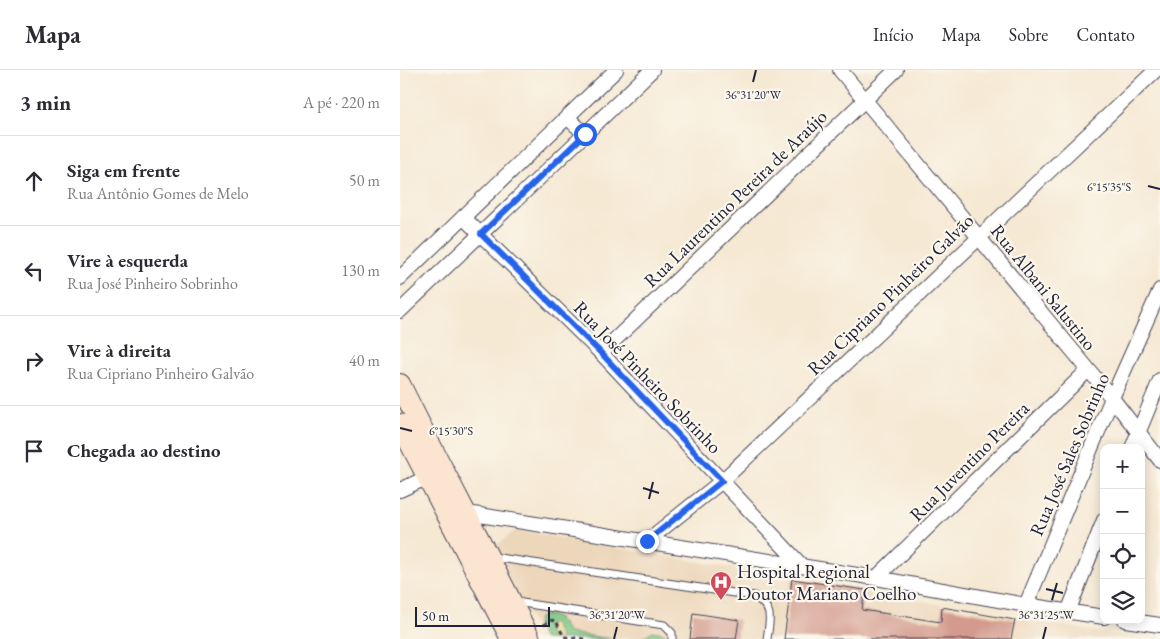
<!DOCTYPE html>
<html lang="pt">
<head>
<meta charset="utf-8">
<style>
	body { margin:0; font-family:"EB Garamond",serif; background:#f2f2f3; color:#2b2b33 }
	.controls { position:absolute; right:15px; bottom:15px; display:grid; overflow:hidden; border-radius:10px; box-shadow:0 2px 12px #0003 }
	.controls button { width:45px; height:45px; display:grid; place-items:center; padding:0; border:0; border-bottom:1px solid #e1e1e2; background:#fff; color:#2b2b33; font:25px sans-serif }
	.scale { position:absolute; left:15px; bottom:12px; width:135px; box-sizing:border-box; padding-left:5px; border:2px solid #22223b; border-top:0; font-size:14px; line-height:18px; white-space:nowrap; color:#22223b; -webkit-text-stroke:4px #fbf7ec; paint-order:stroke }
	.stop { position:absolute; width:15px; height:15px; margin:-11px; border:4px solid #2563eb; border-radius:50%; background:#fff }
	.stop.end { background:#2563eb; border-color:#fff; box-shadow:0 1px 5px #0008 }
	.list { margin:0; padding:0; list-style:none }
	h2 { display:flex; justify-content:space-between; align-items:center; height:65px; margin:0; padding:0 20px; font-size:21px }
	h2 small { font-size:16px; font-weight:400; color:#7c7c81 }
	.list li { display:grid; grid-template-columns:32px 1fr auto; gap:15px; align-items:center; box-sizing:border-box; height:90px; padding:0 20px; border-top:1px solid #e1e1e2 }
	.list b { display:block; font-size:19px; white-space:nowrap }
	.list p { margin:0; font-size:16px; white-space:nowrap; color:#7c7c81 }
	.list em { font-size:16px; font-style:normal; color:#7c7c81 }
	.icon { flex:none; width:28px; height:28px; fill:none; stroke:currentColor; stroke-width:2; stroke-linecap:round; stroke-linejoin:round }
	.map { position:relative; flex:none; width:760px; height:569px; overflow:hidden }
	header { display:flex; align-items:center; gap:30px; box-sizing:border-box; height:70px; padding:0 25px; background:#fff; border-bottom:1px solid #e1e1e2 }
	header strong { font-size:24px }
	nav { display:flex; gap:28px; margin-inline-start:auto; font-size:18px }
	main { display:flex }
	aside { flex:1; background:#fff }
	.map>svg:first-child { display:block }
	.built { fill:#edd7bb }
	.green { fill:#7dc784; stroke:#507460 }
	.sand { fill:#eeda9e; stroke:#887e6c }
	.building { fill:#d39a8d }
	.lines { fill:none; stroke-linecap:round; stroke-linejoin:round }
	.service-casing { stroke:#424052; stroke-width:9 }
	.minor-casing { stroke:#424052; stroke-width:16 }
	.secondary-casing { stroke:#424052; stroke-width:22 }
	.path { stroke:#424052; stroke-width:3; stroke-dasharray:4 4; stroke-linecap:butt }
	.service { stroke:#fff; stroke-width:7 }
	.minor { stroke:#fff; stroke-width:14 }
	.secondary { stroke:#fce5d0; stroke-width:20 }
	.route { stroke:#2563eb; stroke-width:6 }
	.ticks { fill:none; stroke:#22223b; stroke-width:2 }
	.labels { text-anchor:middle; stroke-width:4.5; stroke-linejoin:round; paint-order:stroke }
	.street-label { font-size:19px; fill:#22223b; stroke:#fbf7ec }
	.poi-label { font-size:19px; fill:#22223b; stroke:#fbf7ec; text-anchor:start }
	.ticks-label { font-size:12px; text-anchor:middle; fill:#22223b; stroke:#fbf7ec; stroke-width:4.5; stroke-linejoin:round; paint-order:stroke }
</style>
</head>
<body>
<header>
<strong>Mapa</strong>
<nav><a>Início</a><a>Mapa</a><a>Sobre</a><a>Contato</a></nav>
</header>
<main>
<aside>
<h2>3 min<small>A pé · 220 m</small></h2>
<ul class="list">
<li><svg class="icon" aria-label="ahead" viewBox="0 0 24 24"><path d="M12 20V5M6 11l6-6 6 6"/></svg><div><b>Siga em frente</b><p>Rua Antônio Gomes de Melo</p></div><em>50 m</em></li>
<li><svg class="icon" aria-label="left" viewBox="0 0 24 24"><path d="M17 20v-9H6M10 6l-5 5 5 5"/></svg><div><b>Vire à esquerda</b><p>Rua José Pinheiro Sobrinho</p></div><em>130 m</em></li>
<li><svg class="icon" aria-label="right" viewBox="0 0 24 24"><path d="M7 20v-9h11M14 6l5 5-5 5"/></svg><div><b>Vire à direita</b><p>Rua Cipriano Pinheiro Galvão</p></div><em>40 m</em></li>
<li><svg class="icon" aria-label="arrive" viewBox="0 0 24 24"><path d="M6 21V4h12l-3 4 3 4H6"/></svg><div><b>Chegada ao destino</b></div></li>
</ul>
</aside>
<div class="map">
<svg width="760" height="569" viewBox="0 0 760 569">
	<rect width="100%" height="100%" fill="#fbf7ec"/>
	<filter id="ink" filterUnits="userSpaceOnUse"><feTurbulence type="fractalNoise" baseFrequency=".02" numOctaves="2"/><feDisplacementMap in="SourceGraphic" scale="10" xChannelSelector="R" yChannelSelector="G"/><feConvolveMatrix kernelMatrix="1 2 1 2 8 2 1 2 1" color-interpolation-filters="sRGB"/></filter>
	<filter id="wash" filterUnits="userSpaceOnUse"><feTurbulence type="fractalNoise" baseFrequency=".0096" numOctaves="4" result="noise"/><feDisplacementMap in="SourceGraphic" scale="20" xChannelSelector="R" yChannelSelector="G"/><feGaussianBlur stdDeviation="1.12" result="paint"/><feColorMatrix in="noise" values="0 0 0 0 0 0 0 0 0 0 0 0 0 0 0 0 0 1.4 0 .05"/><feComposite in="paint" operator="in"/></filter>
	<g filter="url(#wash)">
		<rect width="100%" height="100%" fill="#f6e9d4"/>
		<polygon class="built" points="116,460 737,569 141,569 97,484 98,474"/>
		<g class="green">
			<path d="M148,545C160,547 162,553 168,563L213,569H144L137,556L138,549L142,546Z"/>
			<polygon points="252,561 264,563 267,569 242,569"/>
		</g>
		<polygon class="sand" points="151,553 154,555 161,569 152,569 147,559 148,555"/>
		<g id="blocks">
			<g class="building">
				<polygon points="392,509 465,520 462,540 541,552 542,537 615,550 611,569 384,569"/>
				<polygon points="293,543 339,550 336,569 290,569"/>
			</g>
		</g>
	</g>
	<g filter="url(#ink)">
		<use href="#blocks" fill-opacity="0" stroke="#424052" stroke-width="1"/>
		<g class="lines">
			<g class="service-casing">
				<g id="service">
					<path d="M93,487L354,526C374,540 370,547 367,569"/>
					<polyline points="116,532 264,555 272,563 272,569"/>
				</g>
			</g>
			<g class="minor-casing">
				<g id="minor">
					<polyline points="440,0 712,328 760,390"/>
					<polyline points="167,47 185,64"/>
					<polyline points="63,147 201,283 402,496"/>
					<polyline points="0,208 216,0"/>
					<polyline points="0,241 252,0"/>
					<polyline points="201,283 496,0"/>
					<polyline points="732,378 760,310"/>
					<polyline points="0,420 28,407"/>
					<polyline points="67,443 476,508 626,535 704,547"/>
					<polyline points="247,471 322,411 756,0"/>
					<polyline points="476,508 688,300"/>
					<polyline points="626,535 712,328 760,220"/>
					<polyline points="668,542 704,450"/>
					<polyline points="725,550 760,555"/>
				</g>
			</g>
			<g class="secondary-casing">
				<g id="secondary">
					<path d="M0,314C42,400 88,483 130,569"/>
					<polyline points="0,354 111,569"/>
				</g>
			</g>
			<polyline class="path" points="144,555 150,550 156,551 164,567 184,569"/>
			<use href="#service" class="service"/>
			<use href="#minor" class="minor"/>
			<use href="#secondary" class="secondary"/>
		</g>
	</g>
	<g class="lines" filter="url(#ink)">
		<polyline class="route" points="185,64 81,164 201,283 322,411 247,471"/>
	</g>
	<path class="ticks" d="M353,12L356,0M748,116L760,119M0,358L12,361M243,418L259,423M249,429L253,412M646,519L663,523M652,530L657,513M214,569L217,557M643,569L646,557"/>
	<defs>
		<g id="hospital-pin" transform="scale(1.125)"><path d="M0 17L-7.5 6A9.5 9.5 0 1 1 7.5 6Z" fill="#d1495b" stroke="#fbf7ec"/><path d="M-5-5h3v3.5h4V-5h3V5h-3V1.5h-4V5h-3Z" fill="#fff"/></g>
	</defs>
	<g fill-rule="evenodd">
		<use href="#hospital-pin" x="321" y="512"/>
	</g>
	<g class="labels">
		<g class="street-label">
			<text transform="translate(335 128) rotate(-44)" y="7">Rua Laurentino Pereira de Araújo</text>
			<text transform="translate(644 217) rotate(51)" y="7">Rua Albani Salustino</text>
			<text transform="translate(490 224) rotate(-44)" y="7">Rua Cipriano Pinheiro Galvão</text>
			<text transform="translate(248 307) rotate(46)" y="7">Rua José Pinheiro Sobrinho</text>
			<text transform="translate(669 384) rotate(-67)" y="7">Rua José Sales Sobrinho</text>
			<text transform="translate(569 391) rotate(-45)" y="7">Rua Juventino Pereira</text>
		</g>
		<g class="poi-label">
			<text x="337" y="508">Hospital Regional<tspan x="337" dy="22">Doutor Mariano Coelho</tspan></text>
		</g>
	</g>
	<g class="ticks-label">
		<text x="353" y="29">36°31'20"W</text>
		<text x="709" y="121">6°15'35"S</text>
		<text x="51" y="365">6°15'30"S</text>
		<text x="217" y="549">36°31'20"W</text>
		<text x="646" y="549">36°31'25"W</text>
	</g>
</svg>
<div class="controls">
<button>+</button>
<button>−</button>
<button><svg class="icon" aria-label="locate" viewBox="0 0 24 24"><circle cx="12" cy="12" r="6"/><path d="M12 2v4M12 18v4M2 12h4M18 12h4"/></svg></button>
<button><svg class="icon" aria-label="layers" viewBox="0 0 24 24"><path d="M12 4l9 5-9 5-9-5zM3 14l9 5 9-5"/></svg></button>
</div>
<div class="scale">50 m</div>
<div class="stop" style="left:185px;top:64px"></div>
<div class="stop end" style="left:247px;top:471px"></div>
</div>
</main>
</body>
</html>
